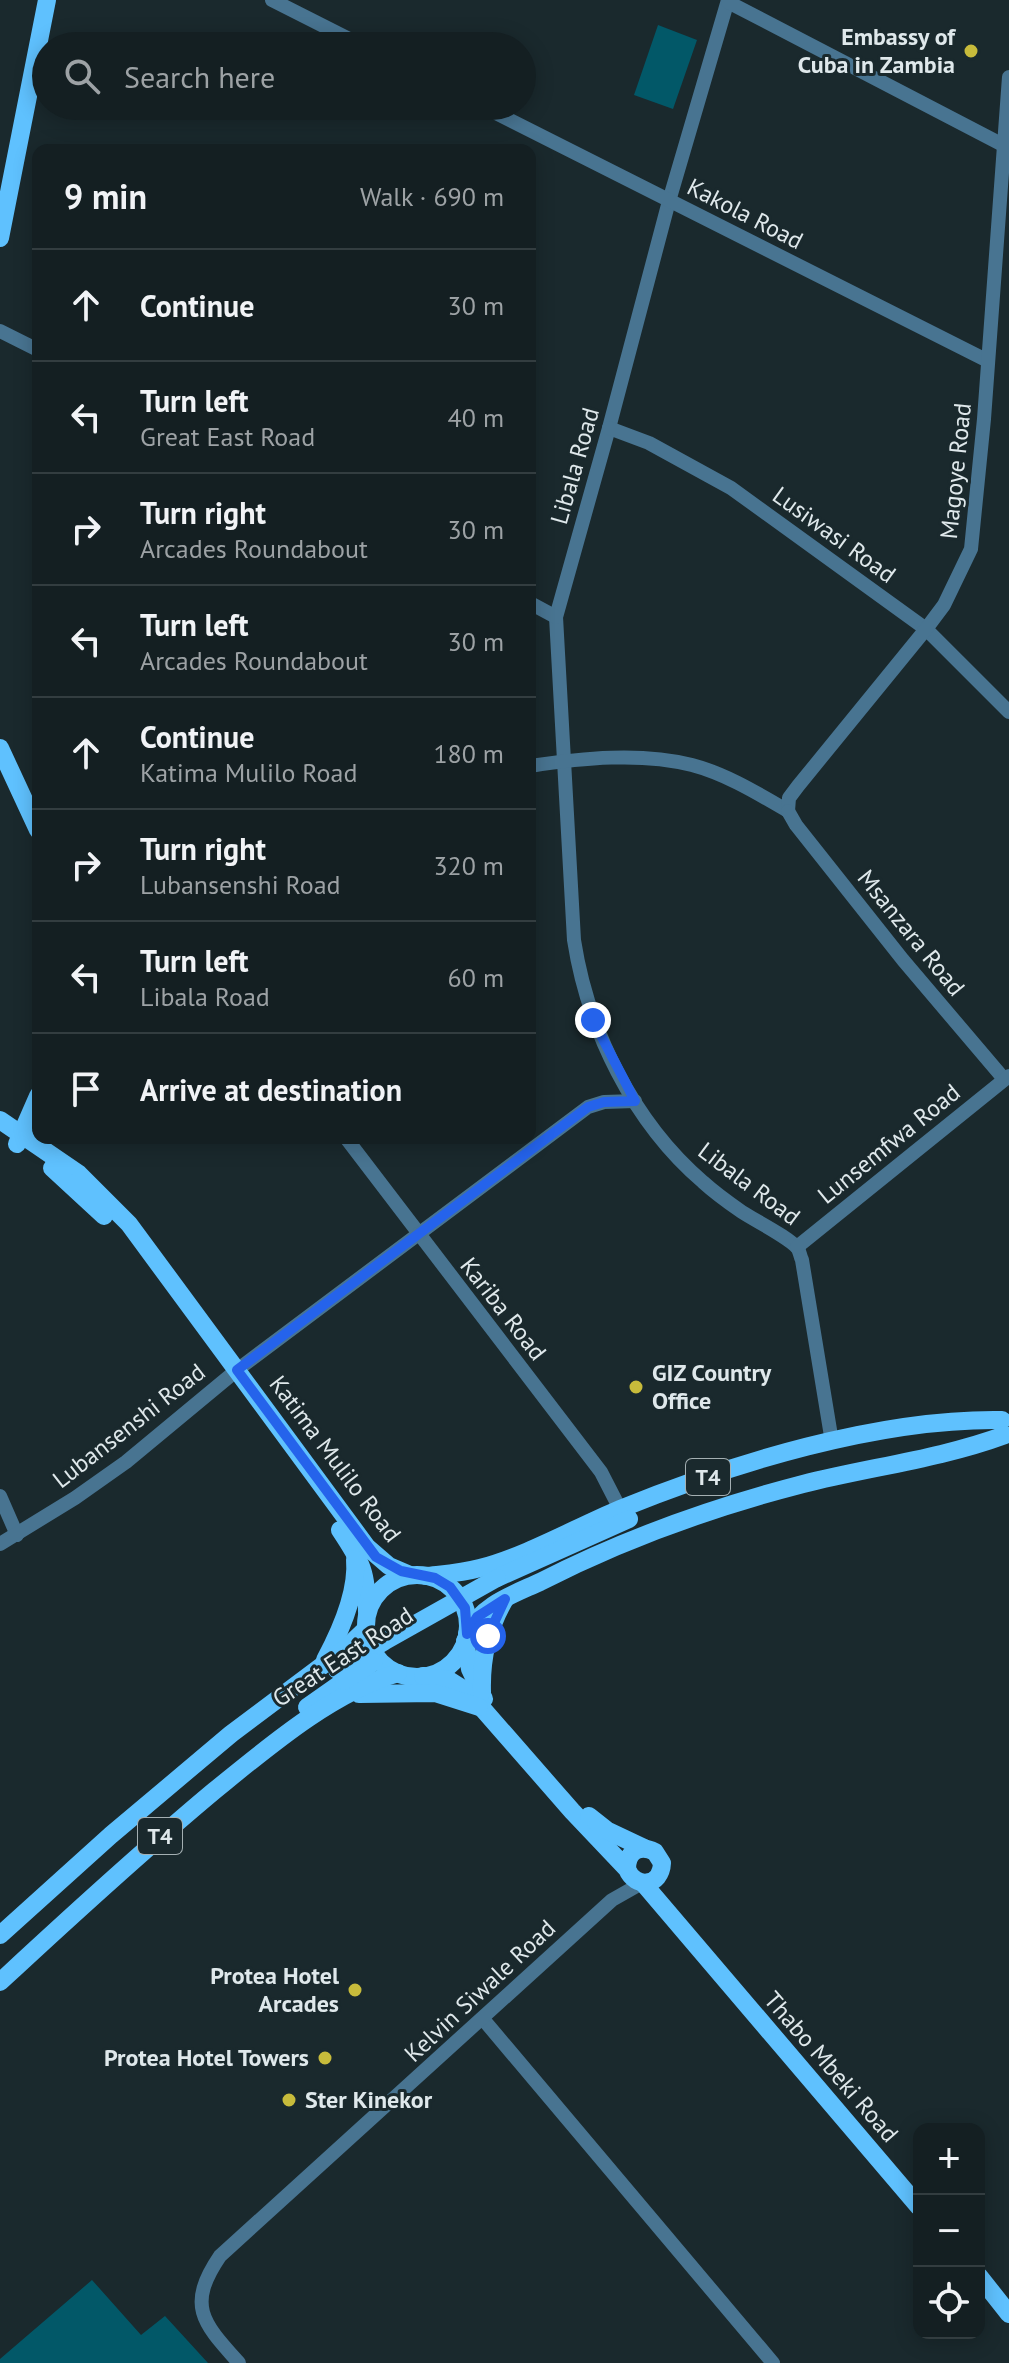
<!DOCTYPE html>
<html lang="en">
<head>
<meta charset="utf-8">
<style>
	body { margin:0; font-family:"PT Sans",sans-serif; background:#212c2f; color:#f1f3f6 }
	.controls { position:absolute; right:24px; bottom:24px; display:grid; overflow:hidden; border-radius:16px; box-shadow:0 4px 20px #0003 }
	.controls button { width:72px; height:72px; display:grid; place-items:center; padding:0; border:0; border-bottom:2px solid #333d40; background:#141f22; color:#f1f3f6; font:40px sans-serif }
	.stop { position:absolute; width:24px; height:24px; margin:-18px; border:6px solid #2563eb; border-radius:50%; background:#fff }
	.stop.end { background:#2563eb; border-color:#fff; box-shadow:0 2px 8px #0008 }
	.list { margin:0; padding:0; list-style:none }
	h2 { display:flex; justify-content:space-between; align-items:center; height:104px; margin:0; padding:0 32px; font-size:34px }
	h2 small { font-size:26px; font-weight:400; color:#9da2a5 }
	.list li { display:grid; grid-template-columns:52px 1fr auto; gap:24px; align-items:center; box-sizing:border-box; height:112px; padding:0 32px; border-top:2px solid #333d40 }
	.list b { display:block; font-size:30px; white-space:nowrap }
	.list p { margin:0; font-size:26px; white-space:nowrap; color:#9da2a5 }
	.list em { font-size:26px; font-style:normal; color:#9da2a5 }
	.icon { flex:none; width:44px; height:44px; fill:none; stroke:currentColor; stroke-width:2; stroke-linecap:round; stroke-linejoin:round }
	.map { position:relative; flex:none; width:1009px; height:2363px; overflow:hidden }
	.search { position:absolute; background:#141f22; box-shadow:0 4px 20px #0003; left:32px; top:32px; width:504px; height:88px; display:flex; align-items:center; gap:20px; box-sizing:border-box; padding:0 28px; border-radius:44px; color:#9da2a5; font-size:30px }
	.panel { position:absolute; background:#141f22; box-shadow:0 4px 20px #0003; left:32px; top:144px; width:504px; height:1000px; border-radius:16px }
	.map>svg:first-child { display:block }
	.green { fill:#025868 }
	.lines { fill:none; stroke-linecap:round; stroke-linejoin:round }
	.minor { stroke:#487491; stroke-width:14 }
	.major { stroke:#5fc1fe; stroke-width:18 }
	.major-bridge { stroke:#5fc1fe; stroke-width:18 }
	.route { stroke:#2563eb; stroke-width:10 }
	.poi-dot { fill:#c7bb3b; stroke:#1a292d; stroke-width:3 }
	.labels { text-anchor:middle; stroke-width:6; stroke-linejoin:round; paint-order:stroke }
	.shield { fill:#1a292d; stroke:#a4afb2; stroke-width:2 }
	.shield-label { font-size:22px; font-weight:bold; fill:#dfe8eb }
	.poi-label { font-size:24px; font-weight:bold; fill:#dfe8eb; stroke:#1a292d; text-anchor:end }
	.street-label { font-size:24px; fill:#dfe8eb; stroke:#1a292d }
</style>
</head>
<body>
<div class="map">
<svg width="1009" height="2363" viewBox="0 0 1009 2363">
	<rect width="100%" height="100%" fill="#1a292d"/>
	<g class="green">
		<polygon points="658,25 697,40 673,109 634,95"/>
		<polygon points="92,2280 141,2335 165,2316 208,2363 0,2363 0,2359"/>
	</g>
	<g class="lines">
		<g class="minor">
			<polyline points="272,0 363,46"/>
			<path d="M728,0L669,201L609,428L556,617L574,940C588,1030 633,1122 703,1182C715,1193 729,1203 742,1212C754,1220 792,1239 798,1249C800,1252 800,1256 802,1260L832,1442"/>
			<polyline points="728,2 1003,145"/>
			<polyline points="482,106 988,361"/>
			<polyline points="0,331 38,350"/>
			<polyline points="609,428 649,443 731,488 926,629 1009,712"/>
			<polyline points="530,603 556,617"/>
			<path d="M530,766C582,758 641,752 692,765C726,774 757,793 788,811"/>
			<polyline points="788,811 789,798 798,786 926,629 944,605 971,549 984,419 1009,77"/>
			<polyline points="788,811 796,825 903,960 1004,1079"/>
			<polyline points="346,1138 601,1472 620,1509"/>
			<polyline points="797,1247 1009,1076"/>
			<polyline points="0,1496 17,1535"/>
			<polyline points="0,1544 75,1498 126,1462 237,1370 588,1107 604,1102 635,1101"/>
			<polyline points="483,2019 773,2363"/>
			<path d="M239,2363C203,2323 186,2306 220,2256L612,1900L642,1883"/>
		</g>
		<g class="major">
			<polyline points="0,238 47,0"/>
			<polyline points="0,748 38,830"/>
			<polyline points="0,1120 79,1174 129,1224 367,1547 389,1566 410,1575"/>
			<polyline points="17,1144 38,1096"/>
			<polyline points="52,1168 104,1216"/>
			<path d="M340,1530C362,1563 367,1572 367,1612"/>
			<circle cx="417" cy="1626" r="51"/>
			<path d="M426,1576C444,1574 462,1573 480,1568C526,1556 575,1528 620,1509C733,1463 879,1418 1002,1420"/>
			<polyline points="497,1578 629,1519"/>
			<path d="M467,1634C481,1605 512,1595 540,1582C622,1540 714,1507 803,1484C870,1467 940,1459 1005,1435"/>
			<polyline points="465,1641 470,1669 484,1699"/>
			<path d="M325,1660C340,1632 358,1592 355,1559"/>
			<path d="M423,1676L449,1680L468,1692L572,1811L627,1869C635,1889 661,1887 662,1863L655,1852C640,1844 627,1851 627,1869"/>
			<path d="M482,1692C481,1657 488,1629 505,1599"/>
			<polyline points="359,1694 435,1693 479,1707"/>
			<polyline points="307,1707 344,1681"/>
			<polyline points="589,1816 608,1831 644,1848"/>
			<polyline points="643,1883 919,2207"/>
			<polyline points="0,1935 111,1835 231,1734 347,1647 366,1629"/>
			<path d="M0,1982C70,1917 141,1852 214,1791C267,1748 332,1692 398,1673"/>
			<polyline points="979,2276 1009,2314"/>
		</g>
		<g class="major-bridge">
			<polyline points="337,1670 385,1641 497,1578"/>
			<polyline points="344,1681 374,1662"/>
		</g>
	</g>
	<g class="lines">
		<polyline class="route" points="488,1636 505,1599 477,1617 467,1634 465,1608 450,1587 435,1578 401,1571 376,1557 237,1370 588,1107 604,1102 635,1101 593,1020"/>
	</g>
	<g class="poi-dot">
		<circle cx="971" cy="51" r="8"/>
		<circle cx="636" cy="1387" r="8"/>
		<circle cx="355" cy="1990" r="8"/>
		<circle cx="325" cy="2058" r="8"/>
		<circle cx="289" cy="2100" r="8"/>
	</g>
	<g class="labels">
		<g class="shield">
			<rect x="686" y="1459" width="44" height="36" rx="6"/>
			<rect x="138" y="1818" width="44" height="36" rx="6"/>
		</g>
		<g class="shield-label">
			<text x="708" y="1485">T4</text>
			<text x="160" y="1844">T4</text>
		</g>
		<g class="poi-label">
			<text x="955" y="45">Embassy of<tspan x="955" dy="28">Cuba in Zambia</tspan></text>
			<text x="652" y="1381" text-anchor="start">GIZ Country<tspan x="652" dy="28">Office</tspan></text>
			<text x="339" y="1984">Protea Hotel<tspan x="339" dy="28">Arcades</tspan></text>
			<text x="309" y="2066">Protea Hotel Towers</text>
			<text x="305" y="2108" text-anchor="start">Ster Kinekor</text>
		</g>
		<g class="street-label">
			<text transform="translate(745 214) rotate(27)" y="8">Kakola Road</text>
			<text transform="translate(575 466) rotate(-74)" y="8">Libala Road</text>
			<text transform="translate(956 471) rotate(-84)" y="8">Magoye Road</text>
			<text transform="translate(834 535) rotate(36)" y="8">Lusiwasi Road</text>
			<text transform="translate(911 933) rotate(51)" y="8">Msanzara Road</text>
			<text transform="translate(889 1144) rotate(-39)" y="8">Lunsemfwa Road</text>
			<text transform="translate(749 1184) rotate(37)" y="8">Libala Road</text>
			<text transform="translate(503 1309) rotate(52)" y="8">Kariba Road</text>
			<text transform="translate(129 1426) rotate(-38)" y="8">Lubansenshi Road</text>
			<text transform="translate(335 1459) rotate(53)" y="8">Katima Mulilo Road</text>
			<text transform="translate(343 1657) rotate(-33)" y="8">Great East Road</text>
			<text transform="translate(480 1991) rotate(-43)" y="8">Kelvin Siwale Road</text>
			<text transform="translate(831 2067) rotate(49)" y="8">Thabo Mbeki Road</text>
		</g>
	</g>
</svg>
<div class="controls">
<button>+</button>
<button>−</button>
<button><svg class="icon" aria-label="locate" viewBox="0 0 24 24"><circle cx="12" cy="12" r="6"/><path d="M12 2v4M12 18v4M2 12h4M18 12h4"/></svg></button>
</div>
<div class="stop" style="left:488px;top:1636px"></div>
<div class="stop end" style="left:593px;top:1020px"></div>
<div class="search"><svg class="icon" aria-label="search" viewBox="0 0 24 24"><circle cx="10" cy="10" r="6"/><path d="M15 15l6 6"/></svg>Search here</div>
<section class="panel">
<h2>9 min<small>Walk · 690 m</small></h2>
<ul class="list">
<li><svg class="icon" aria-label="ahead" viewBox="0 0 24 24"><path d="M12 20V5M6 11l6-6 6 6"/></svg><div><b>Continue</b></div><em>30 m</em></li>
<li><svg class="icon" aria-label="left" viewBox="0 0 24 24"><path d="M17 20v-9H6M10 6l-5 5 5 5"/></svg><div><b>Turn left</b><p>Great East Road</p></div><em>40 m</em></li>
<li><svg class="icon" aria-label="right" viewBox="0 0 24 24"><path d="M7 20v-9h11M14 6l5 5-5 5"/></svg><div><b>Turn right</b><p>Arcades Roundabout</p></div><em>30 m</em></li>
<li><svg class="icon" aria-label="left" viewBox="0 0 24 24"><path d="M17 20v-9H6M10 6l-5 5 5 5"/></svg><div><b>Turn left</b><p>Arcades Roundabout</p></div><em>30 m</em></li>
<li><svg class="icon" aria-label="ahead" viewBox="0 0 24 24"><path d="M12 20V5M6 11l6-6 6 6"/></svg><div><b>Continue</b><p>Katima Mulilo Road</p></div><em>180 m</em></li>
<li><svg class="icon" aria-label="right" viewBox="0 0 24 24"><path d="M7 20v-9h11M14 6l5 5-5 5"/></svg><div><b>Turn right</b><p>Lubansenshi Road</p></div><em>320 m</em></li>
<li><svg class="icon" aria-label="left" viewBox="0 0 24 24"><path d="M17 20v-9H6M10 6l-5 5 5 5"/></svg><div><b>Turn left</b><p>Libala Road</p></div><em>60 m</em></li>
<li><svg class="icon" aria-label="arrive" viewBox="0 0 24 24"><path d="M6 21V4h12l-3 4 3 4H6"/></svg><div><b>Arrive at destination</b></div></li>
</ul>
</section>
</div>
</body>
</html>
